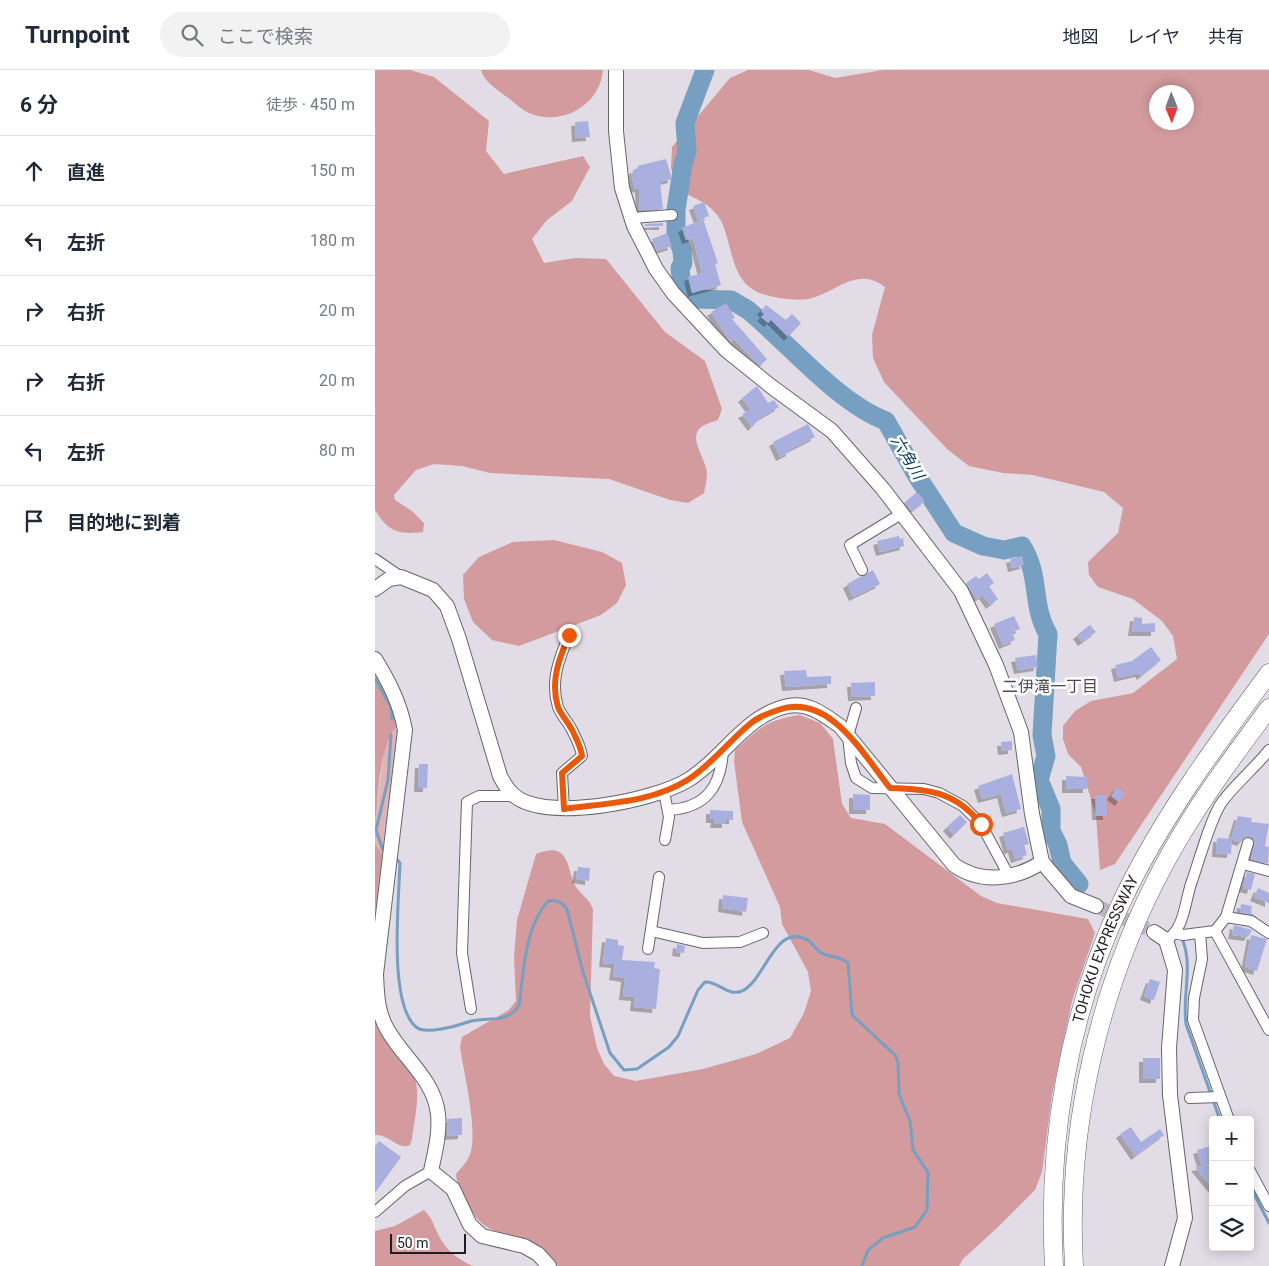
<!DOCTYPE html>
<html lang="ja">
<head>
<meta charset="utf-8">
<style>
	body { margin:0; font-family:Roboto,"Noto Sans JP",sans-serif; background:#f2f2f3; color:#1f2937 }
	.controls { position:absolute; right:15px; bottom:15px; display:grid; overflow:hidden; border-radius:5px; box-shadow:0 2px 12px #0003 }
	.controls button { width:45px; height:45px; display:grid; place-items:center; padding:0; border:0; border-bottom:1px solid #e0e1e3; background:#fff; color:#1f2937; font:25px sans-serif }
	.compass { position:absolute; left:774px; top:15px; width:45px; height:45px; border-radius:50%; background:#fff; box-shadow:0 2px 12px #0003; rotate:179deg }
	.scale { position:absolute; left:15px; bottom:12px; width:76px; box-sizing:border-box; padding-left:5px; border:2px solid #1f1d21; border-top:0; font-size:14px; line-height:18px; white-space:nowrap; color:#1f1d21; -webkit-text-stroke:4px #fff; paint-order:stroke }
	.stop { position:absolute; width:15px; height:15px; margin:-11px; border:4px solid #ea580c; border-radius:50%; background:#fff }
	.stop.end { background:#ea580c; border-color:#fff; box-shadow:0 1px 5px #0008 }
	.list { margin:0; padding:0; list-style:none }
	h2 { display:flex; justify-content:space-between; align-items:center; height:65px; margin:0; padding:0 20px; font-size:21px }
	h2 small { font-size:16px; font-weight:400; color:#747a83 }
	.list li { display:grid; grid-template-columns:32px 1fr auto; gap:15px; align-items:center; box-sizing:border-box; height:70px; padding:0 20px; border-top:1px solid #e0e1e3 }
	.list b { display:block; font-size:19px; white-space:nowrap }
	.list em { font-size:16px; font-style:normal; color:#747a83 }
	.icon { flex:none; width:28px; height:28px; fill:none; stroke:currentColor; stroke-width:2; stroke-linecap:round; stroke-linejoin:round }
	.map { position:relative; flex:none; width:894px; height:1196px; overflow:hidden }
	header { display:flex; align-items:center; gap:30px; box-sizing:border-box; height:70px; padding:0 25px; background:#fff; border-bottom:1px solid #e0e1e3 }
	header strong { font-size:24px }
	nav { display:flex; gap:28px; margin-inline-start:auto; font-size:18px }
	.search { width:350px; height:45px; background:#f2f2f3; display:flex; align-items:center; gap:12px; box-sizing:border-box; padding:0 18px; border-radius:28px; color:#747a83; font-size:19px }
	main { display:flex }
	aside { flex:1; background:#fff }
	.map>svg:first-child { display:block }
	.green { fill:#e0b3b4 }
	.forest { fill:#d39b9d; fill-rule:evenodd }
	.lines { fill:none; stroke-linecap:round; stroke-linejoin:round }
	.stream { stroke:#769fc1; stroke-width:3 }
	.river { stroke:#769fc1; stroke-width:19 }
	.building { fill:#a9b0df; filter:url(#shadow) }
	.secondary-tunnel { stroke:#bab6bf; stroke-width:14; stroke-dasharray:14 7; stroke-linecap:butt }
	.street-casing { stroke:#69646d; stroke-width:12 }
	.secondary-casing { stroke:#69646d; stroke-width:16 }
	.highway-casing { stroke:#69646d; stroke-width:19 }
	.street { stroke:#fff; stroke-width:10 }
	.secondary { stroke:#fff; stroke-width:14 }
	.highway { stroke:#fff; stroke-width:18 }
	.route { stroke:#ea580c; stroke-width:6 }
	.labels { text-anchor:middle; stroke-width:5; stroke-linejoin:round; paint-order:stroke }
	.street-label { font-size:15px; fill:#1f1d21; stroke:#fff }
	.water-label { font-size:16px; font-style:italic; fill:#0c3c5f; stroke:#fff }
	.neighbourhood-label { font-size:16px; fill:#4e4a52; stroke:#fff }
</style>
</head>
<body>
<header>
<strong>Turnpoint</strong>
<div class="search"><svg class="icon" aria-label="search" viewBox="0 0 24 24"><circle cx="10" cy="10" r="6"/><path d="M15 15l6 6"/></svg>ここで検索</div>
<nav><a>地図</a><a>レイヤ</a><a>共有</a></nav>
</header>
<main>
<aside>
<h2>6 分<small>徒歩 · 450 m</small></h2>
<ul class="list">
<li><svg class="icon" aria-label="ahead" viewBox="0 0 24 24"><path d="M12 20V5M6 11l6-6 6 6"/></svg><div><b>直進</b></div><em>150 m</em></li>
<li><svg class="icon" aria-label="left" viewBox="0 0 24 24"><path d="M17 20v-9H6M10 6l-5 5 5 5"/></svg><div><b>左折</b></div><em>180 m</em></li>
<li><svg class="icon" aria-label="right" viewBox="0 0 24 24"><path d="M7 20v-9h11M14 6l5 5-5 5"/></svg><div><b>右折</b></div><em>20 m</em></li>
<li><svg class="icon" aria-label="right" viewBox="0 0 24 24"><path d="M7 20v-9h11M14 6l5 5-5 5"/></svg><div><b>右折</b></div><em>20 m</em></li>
<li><svg class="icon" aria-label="left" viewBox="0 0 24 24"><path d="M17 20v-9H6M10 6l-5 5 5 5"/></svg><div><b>左折</b></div><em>80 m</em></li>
<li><svg class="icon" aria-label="arrive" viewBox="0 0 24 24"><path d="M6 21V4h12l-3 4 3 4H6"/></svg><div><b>目的地に到着</b></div></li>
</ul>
</aside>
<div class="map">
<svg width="894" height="1196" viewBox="0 0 894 1196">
	<defs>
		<filter id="shadow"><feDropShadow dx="-4" dy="4" stdDeviation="0" flood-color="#0004"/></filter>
	</defs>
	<rect width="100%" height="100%" fill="#e1dce6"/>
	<polygon class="green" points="20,659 22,659 22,686 9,787 0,774 0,754 9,678"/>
	<g class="forest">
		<path d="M0,0H35L59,7L114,51L111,81L129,104L208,86L215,97L197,131L172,150L157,169L169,193L200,188L231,189L290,262L330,291L347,339L343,350C338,352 329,354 325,358C313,369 332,391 332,403C332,410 330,417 329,423L313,433L295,430L234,409L115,403L87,396L59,394L41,400L19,425L20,430L37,441L49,453L48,462C22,465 13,461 0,440Z"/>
		<path d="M106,0H228C225,35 187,57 154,43C145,39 137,30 129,25C121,19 108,10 106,0Z"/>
		<path d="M373,0H434L460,8L508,0H894V564L740,794L725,800L721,745L706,697L693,684L688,669V656L700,641L716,631L758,623L802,589L798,566L787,551L758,529L723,517L714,505L713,492L743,463L748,438L729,422L658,405L628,403L594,396L572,379L509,312L498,288L497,265L510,217C482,195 461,223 433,229C422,231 401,228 391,225C355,216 359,178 346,151C337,134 319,127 303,121L296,98L297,77L355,8ZM782,22H812V52H782Z"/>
		<polygon points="179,470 227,482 247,493 251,515 242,533 226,545 144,576 117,570 98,552 89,529 88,505 104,487 138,472"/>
		<path d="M0,602L19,638L22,657C3,676 4,726 0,754Z"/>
		<path d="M425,645L445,653L458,669L467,734L476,748L510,754L606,826L622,833L713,849L720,863L697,931L677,1025L667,1102L660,1120L623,1157L588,1189L584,1196H183C177,1188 171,1179 161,1174C129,1158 111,1170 92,1133C86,1123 82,1115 81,1104C87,1097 94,1090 96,1081C102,1056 89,1004 85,977L87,967L134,940L141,931L139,888L142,850L161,784C196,770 191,799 201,817C207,826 213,827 218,839L215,946L222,978L229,994L239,1006L261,1011L328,999L381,984L415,968L429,943L436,921L433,902L407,854L405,837L367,752L359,691L360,680C385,658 391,650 425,645Z"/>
		<polygon points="0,774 9,787 0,854"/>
		<path d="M0,949C10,971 27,983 38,1004C47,1022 39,1050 37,1069L35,1075C23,1081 15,1064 0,1065Z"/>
		<path d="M49,1140C57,1148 58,1154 63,1164C70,1179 83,1190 98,1196H0V1161L20,1156Z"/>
	</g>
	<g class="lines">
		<g class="stream">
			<polyline points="0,609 16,637 17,649"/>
			<polyline points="11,782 8,780 1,760 13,710 16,665"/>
			<path d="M19,786L25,793C24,829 13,933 41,957C50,965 82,956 93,952C111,946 133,955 144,935C149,902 149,858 173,831C182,830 186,831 192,839L208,902L235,983L249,1000L262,999L294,977L303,966L323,920L330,912C343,911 353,927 367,921C391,910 400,850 434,871C438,874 441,879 445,882C453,888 464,885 473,893L477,945L521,986L523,993L524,1024L535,1051L538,1080L553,1102L552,1140L540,1157L508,1168L493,1180L487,1196"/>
			<path d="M808,871C818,898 807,926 811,954L845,1050"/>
			<polyline points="875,1116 894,1153"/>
		</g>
		<path class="river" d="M330,0L310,53L312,81L308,94L301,140V164L307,181L308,193L305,198L307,217L314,225L321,229L356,230L373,240C413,273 464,334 511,351L542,406L579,463L608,476L629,480L647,476C666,506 656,536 673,564L667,665L671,686L664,710L676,739V761L683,775L687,793L704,814"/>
	</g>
	<g class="building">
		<polygon points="213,51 215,67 201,68 200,52"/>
		<polygon points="291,89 297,109 285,112 288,139 265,140 264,118 260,119 256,103 258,103 258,100 263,98 262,96"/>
		<polygon points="329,132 334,146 323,150 318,136"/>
		<polygon points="328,149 343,193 340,194 346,215 317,223 313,207 327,203 318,168 311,170 307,158"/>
		<polygon points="288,153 288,156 270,156 270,154"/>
		<polygon points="292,163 297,176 282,181 277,169"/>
		<polygon points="351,233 360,248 357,249 392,289 385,296 359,269 356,272 336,242"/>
		<polygon points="391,235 411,250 417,244 426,253 413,267 396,250 393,253 386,247 389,244 386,241"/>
		<polygon points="382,316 393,333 399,330 404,337 385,348 377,357 367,344 376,340 367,328"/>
		<polygon points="433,354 440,367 414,380 415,382 405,387 398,372"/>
		<polygon points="542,422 550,431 537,441 530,432"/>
		<polygon points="524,466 525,469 528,468 529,476 505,482 502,471"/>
		<polygon points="647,486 649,495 637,498 635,489"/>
		<polygon points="498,500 505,514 478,527 472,514"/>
		<polygon points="612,503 619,513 614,516 623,529 615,535 608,525 602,529 591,513 601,506 604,509"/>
		<polygon points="639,546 645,559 637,562 640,570 628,575 619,554"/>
		<polygon points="759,547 767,548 767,554 780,553 780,562 757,562"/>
		<polygon points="715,555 721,562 707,572 702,565"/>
		<polygon points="776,577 786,590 766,606 764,603 743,608 740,595 757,591"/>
		<polygon points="661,585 663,597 643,600 640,588"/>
		<polygon points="431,600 432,607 456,606 456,614 411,617 409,601"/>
		<polygon points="500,612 500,626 477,627 476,613"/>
		<polygon points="637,671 637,680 627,681 626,672"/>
		<polygon points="44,694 53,694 52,718 43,718"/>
		<polygon points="637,704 646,739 631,743 626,724 607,729 603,716"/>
		<polygon points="691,706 712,707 712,719 691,719"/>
		<polygon points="742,717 750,723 744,732 736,726"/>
		<polygon points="478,724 495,725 495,740 478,740"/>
		<polygon points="720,725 731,725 732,746 721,746"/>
		<polygon points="335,740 358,741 358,750 351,750 351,754 339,754 340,749 335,749"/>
		<polygon points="585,745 592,752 579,765 572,757"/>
		<polygon points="863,746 877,748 876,752 894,754 890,776 894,777 893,794 876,789 880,774 878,768 871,766 866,772 856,769"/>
		<polygon points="649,757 654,774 649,775 652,785 640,789 637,779 633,780 628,763"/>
		<polygon points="842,768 857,769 856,784 841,783"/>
		<polygon points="203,797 215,798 214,811 201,809"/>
		<polygon points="872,802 880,804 876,820 868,818"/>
		<polygon points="883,818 894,823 894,833 879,827"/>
		<polygon points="348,825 373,828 371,842 347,838"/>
		<polygon points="866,834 877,836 876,843 883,848 865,842"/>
		<polygon points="859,855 877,860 873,867 857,865"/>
		<polygon points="876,865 892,869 882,901 870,897"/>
		<polygon points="231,868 243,870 243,875 249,876 247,890 280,892 279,898 285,899 281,939 259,937 260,927 248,926 250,908 238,906 240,894 228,893"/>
		<polygon points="302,874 310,876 309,883 301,882"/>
		<polygon points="775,909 785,912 779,930 769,926"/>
		<rect x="768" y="988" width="17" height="21"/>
		<polygon points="87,1048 87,1065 73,1066 72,1049"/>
		<polygon points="756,1057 766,1072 785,1059 789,1065 760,1086 745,1064"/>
		<polygon points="4,1071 26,1087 0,1123 0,1077"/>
		<polygon points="838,1075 838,1090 831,1092 838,1100 838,1119 820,1097 827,1096 822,1080"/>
	</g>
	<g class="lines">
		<polyline class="secondary-tunnel" points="721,836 779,862"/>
		<g class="street-casing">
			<g id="street">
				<polyline points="257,148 297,145"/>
				<polyline points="0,489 26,507"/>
				<polyline points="487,500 475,475 526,444"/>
				<polyline points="481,638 473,666 476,693 481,708 497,718 549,719 564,723 588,736 606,754 634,806"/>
				<polyline points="289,722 294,747 290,770"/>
				<path d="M189,739L187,703L207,686C206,677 201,668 197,660C193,652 186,645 183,637C175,611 184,589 194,565"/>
				<path d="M293,740C331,738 346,717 348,680"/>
				<polyline points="868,794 894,801"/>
				<polyline points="851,847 876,851 894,863"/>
				<polyline points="276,861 328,873 365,872 388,863"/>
				<polyline points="840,861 851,847 873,773"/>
				<polyline points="799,863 808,865 840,861 894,960"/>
				<polyline points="825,863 827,889 819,928 818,950 854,1050"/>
				<path d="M791,870C810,860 810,829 817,811C824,791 836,747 847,732C861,713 880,698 894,680"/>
				<polyline points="273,879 284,807"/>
				<polyline points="96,939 87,883 92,732 104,726 140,726"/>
				<polyline points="815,1028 845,1027"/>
				<polyline points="875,1101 894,1136"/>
				<polyline points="0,1142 30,1116 56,1101"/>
			</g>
		</g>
		<g class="secondary-casing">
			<g id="secondary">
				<polyline points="241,0 241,61 247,118 259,156 281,199 298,223 351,280 397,317 457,361 508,419 586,521 621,595 646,662 657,744 667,792 696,826 721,836"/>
				<path d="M0,519L14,509L26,507L58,520L72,536L84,569L125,706C130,715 134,723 144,729C180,750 278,731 313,710C349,688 370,645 413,636C434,632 449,645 465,656L579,795C606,814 640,810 667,792"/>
				<path d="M0,589C14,612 25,633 30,660L1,904C2,924 2,941 12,959C28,988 59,1009 63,1044C65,1063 60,1082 56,1101L78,1119L95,1155L107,1166L149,1176L163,1184L174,1196"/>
				<polyline points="779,862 791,870 800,900 794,978 795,1025 810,1148 797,1196"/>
			</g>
		</g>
		<g class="highway-casing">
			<g id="highway">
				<path id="s1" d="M679,1196C672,1073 693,943 747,831C786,749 840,676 894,603"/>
				<path d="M699,1196C691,1058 724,916 789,795C819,739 857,688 894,638"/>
			</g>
		</g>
		<use href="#street" class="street"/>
		<use href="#secondary" class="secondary"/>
		<use href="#highway" class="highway"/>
	</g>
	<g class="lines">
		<path class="route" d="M194,565C184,589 175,611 183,637C186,645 193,652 197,660C201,668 206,677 207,686L187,703L189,739C231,733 277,733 314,709C337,694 354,671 376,653C383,647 394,643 403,640C454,622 488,684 515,718C554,719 581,722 606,754"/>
	</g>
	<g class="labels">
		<g class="street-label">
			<text dy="5" stroke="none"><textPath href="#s1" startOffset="324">TOHOKU EXPRESSWAY</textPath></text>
		</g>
		<g class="water-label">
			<text transform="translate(533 387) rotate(59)" y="6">六角川</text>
		</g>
		<g class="neighbourhood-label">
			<text x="675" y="622">二伊滝一丁目</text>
		</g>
	</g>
</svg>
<div class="controls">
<button>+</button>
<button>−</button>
<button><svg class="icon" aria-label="layers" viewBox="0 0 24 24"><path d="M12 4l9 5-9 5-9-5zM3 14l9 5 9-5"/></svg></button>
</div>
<svg class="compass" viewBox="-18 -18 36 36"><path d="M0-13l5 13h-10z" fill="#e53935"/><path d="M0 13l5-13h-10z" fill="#747a83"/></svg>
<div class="scale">50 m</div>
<div class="stop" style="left:606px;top:754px"></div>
<div class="stop end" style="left:194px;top:565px"></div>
</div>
</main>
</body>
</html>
